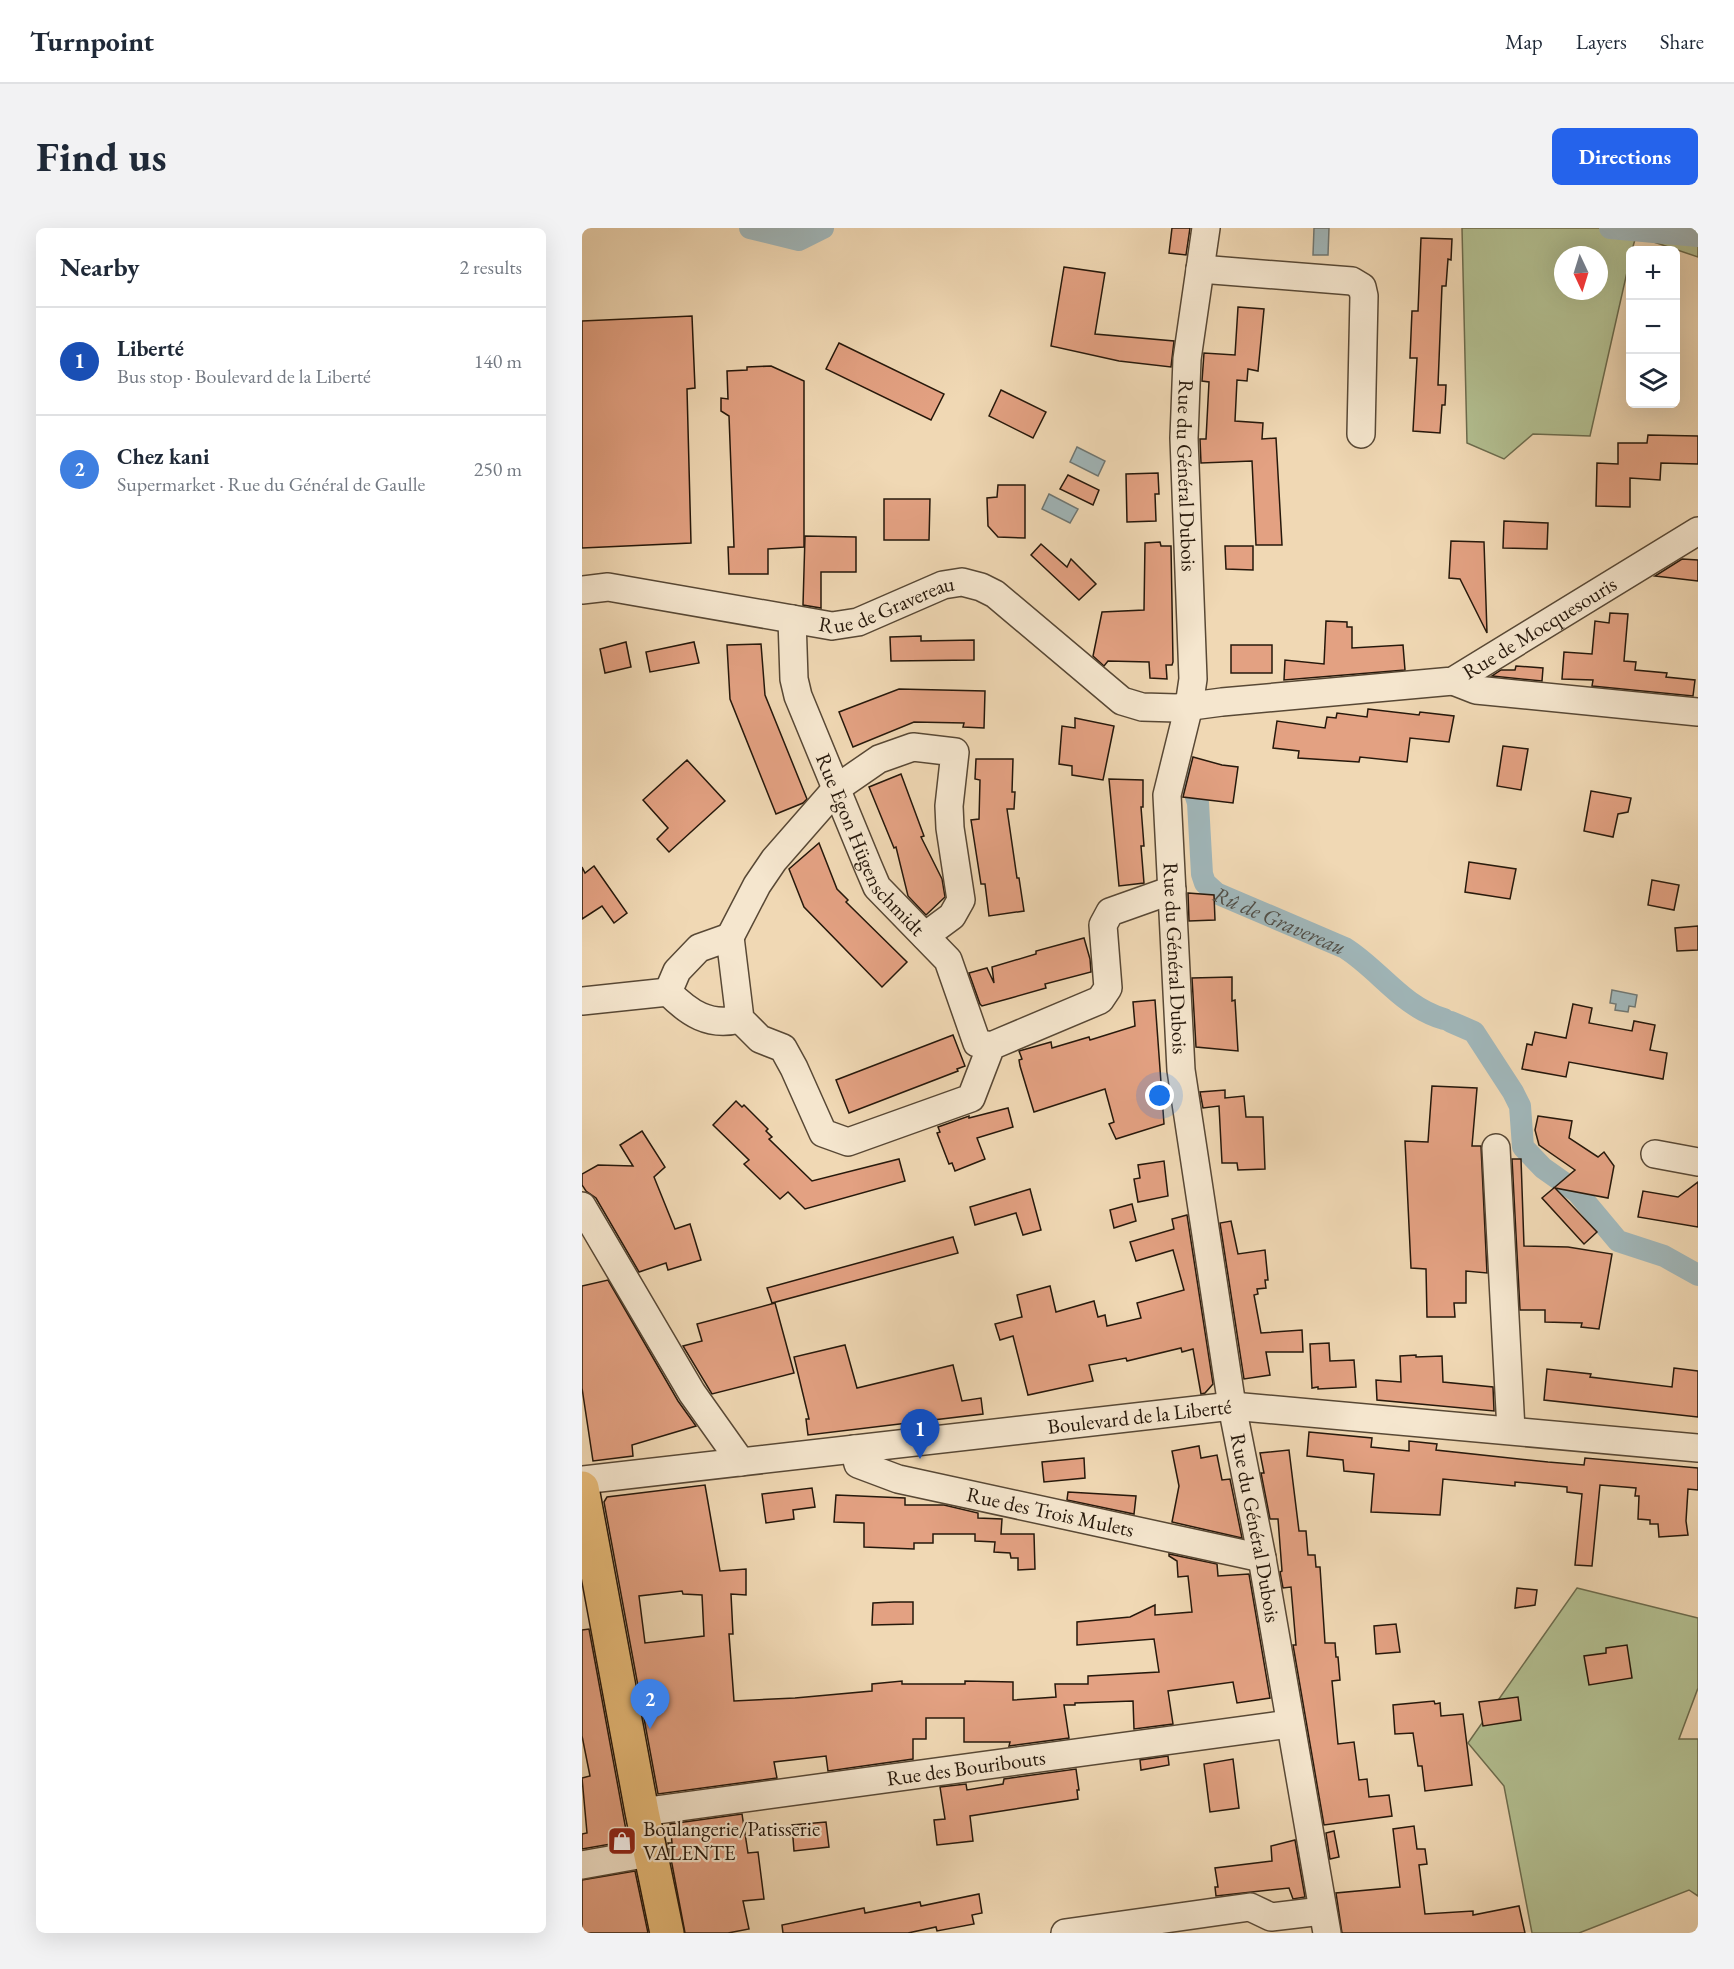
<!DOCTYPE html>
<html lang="en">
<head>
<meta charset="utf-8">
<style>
	body { margin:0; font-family:"EB Garamond",serif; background:#f2f2f3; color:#1f2937 }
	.controls { position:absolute; right:18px; top:18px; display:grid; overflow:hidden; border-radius:9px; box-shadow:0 6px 24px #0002 }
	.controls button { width:54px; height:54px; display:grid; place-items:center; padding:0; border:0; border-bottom:2px solid #e0e1e3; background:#fff; color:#1f2937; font:30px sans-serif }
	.compass { position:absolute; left:972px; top:18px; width:54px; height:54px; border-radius:50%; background:#fff; box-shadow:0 6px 24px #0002; rotate:176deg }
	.you { position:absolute; left:578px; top:868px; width:21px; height:21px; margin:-15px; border:4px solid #fff; border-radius:50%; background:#1a73e8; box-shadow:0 0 0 9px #1a73e833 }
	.badge { display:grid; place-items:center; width:39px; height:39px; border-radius:50%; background:#2563eb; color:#fff; font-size:20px; font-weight:700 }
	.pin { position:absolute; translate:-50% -50px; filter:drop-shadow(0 2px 3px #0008) }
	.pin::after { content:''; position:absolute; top:32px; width:21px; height:18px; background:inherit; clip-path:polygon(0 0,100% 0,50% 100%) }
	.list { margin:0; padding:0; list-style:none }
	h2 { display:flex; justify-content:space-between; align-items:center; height:78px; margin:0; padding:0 24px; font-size:26px }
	h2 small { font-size:20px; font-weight:400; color:#747a83 }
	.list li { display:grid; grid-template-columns:39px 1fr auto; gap:18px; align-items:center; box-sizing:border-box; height:108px; padding:0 24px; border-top:2px solid #e0e1e3 }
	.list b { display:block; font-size:22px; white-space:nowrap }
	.list p { margin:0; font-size:20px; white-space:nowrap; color:#747a83 }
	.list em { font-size:20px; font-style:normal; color:#747a83 }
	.icon { flex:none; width:33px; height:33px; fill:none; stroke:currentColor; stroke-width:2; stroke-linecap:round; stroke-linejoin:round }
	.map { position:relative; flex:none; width:1116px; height:1705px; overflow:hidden; border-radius:9px }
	header { display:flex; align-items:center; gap:36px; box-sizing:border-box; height:84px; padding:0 30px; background:#fff; border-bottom:2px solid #e0e1e3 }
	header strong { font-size:28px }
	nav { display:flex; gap:33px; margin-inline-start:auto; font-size:21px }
	.intro { display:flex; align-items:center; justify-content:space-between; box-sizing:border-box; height:144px; padding:0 36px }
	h1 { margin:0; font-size:42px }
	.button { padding:15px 27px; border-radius:9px; background:#2563eb; color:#fff; font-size:21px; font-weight:700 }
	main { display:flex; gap:36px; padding:0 36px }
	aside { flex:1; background:#fff; border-radius:9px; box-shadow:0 6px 24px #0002 }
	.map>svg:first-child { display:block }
	.green { fill:#b3c092; stroke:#6c6c4e; stroke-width:1.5; fill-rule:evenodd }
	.water { fill:#a0b6b9; stroke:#6f7773; stroke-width:1.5 }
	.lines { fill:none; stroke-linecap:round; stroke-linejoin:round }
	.canal { stroke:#a0b6b9; stroke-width:22 }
	.building { fill:#e3a182; stroke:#26180b; stroke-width:1.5; fill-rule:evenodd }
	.minor-casing { stroke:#584835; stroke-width:30 }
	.major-casing { stroke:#26180b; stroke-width:36 }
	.minor { stroke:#f5e6ce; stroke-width:27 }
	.major { stroke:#e8bc7a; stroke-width:33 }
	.labels { text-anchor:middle; stroke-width:4.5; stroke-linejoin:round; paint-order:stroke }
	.street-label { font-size:21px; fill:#26180b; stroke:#f5e6ce }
	.poi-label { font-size:21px; fill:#26180b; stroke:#f5e6ce; text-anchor:start }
	.water-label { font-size:22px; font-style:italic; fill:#514f48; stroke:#f5e6ce }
</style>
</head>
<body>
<header>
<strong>Turnpoint</strong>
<nav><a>Map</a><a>Layers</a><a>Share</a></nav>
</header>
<div class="intro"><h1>Find us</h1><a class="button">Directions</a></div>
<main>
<aside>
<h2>Nearby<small>2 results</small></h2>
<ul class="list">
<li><span class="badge" style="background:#1a4fb4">1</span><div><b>Liberté</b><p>Bus stop · Boulevard de la Liberté</p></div><em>140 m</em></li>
<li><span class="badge" style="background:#3f7fe0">2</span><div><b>Chez kani</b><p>Supermarket · Rue du Général de Gaulle</p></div><em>250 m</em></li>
</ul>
</aside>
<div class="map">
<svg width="1116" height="1705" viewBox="0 0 1116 1705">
	<rect width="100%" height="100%" fill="#f0d8b4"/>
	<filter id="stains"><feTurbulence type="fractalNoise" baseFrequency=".00333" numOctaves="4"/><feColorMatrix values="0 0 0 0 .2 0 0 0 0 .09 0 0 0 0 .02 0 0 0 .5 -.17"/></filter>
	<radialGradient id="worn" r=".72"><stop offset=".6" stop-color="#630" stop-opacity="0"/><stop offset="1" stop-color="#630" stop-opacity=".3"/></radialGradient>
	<g class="green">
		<path d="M880,0H1116V29L1054,8L1050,22H1048V31L1008,208L951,206L922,231L885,215ZM981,27H1017V63H981Z"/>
		<polygon points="995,1360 1116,1390 1116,1460 1097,1511 1116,1511 1116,1668 1107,1662 997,1705 950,1705 922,1558 886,1515"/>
	</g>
	<g class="water">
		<polygon points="732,0 747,0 746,27 731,27"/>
		<polygon points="495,219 523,233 516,248 488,234"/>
		<polygon points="467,266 496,281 488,295 460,281"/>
		<polygon points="1030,762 1055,767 1053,779 1047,778 1046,784 1033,782 1034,776 1028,775"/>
	</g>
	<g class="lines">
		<g class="canal">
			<polyline points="168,0 217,12 241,0"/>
			<polyline points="1028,0 1116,8"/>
			<path id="s1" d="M603,548L611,559L616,575L620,646L623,655L634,665L763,720C798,742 820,779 862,791"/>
			<polyline points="869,794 892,804 931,864 938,878 941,919 961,940 995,964 1036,1013 1082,1028 1116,1047"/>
		</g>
	</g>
	<g class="building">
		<polygon points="590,0 608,0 604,27 587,25"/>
		<polygon points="839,10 870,11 869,32 866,31 864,58 860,58 856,157 864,157 863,177 860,177 858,205 831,203 835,130 828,130 830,83 836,83"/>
		<polygon points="482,39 523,45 513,106 592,113 589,139 537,133 469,118"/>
		<polygon points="656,79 682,81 676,143 666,141 665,153 655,152 653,193 681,195 680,211 694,210 700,317 674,317 670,233 619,235 618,211 624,211 627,154 620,153 622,125 653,127"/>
		<polygon points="110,88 113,160 105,161 109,315 0,320 0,93"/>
		<polygon points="257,115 362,166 349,192 244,141"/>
		<polygon points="189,138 222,153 222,319 186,321 186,346 147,346 146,319 152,319 147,188 139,183 139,170 146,171 145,143 165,142 165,139"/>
		<polygon points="419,162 464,184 451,210 407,188"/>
		<polygon points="1066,207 1116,208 1116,236 1079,235 1078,252 1048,250 1048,279 1014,278 1015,235 1036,236 1036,215 1065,215"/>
		<polygon points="576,245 577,266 573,266 574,293 545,294 544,246"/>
		<polygon points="486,247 517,262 511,277 478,261"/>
		<polygon points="416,257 443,257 443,310 416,309 406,298 405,270 415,269"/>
		<polygon points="302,271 348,271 347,312 302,312"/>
		<polygon points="922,293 966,295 965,321 921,320"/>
		<polygon points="223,308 274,309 274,344 239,344 239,380 221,377"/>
		<polygon points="869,313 902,314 905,405 878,351 867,350"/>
		<polygon points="578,314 579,318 589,318 591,434 590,437 584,437 585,451 568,450 567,434 526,433 522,438 511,428 520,384 562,382 563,315"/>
		<polygon points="459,316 485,339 489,331 514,356 497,372 449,327"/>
		<polygon points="643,318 671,318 671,342 644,341"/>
		<polygon points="1100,331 1116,332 1116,353 1073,348"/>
		<polygon points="1028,385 1046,386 1042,433 1054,434 1053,442 1085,445 1084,449 1113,452 1111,468 1010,458 1011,452 980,451 982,424 1010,426 1013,393 1027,395"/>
		<polygon points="744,393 765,394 765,399 770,399 770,420 821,417 823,442 702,452 703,432 742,436"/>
		<polygon points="339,408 339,413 392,412 392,432 309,433 308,409"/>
		<polygon points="44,414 49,439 23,445 18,421"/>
		<polygon points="112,414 117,435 68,444 64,424"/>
		<polygon points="179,416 183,467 225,571 221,575 194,586 148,471 145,417"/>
		<rect x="649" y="417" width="41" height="28"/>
		<polygon points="934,438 961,440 960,453 910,448 919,442 933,442"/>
		<polygon points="317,461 403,463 402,500 381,499 382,495 332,494 271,519 257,484"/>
		<polygon points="786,481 837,487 838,484 872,488 867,514 828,510 825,534 778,529 777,534 716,530 717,523 691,520 695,493 743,500 745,489 754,490 755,485 785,489"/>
		<polygon points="493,490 532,498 521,552 490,547 490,538 477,536 480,498 493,500"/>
		<polygon points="921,518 946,521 939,562 915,558"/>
		<polygon points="611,529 640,537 656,539 651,575 601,569"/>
		<polygon points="394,531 431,531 430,564 433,564 432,581 425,581 435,650 437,650 442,683 407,688 403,656 399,656 389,592 397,591 398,552 393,551"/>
		<polygon points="105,532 143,573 87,624 75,611 86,600 61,572"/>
		<polygon points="319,546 342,608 339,609 360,651 363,669 344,687 326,668 314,619 312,620 287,559"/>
		<polygon points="527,551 561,552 561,579 559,579 562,618 559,618 562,655 537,658"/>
		<polygon points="1009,563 1049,570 1046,584 1036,586 1031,609 1002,603"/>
		<polygon points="237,615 255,661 266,672 264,674 325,734 300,759 222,679 207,641"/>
		<polygon points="887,634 934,641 928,671 883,664"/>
		<polygon points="12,638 45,685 32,695 20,678 0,691 0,639 3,645"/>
		<polygon points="1070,652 1097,657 1092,682 1066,677"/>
		<polygon points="606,665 632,667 633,692 607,693"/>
		<polygon points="1116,698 1116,722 1095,723 1093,700"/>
		<polygon points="502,710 508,731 509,744 463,756 464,760 429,770 400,778 398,776 387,745 405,740 412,755 410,739 454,726 454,723"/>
		<polygon points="650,749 650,773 653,772 656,823 614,819 610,750"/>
		<polygon points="573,772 582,896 534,911 527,896 532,894 523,861 452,884 438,838 437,832 440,831 437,823 469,814 470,820 507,809 508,812 553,798 551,774"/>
		<polygon points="991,776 1010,780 1007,795 1050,803 1052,793 1073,797 1068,822 1085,825 1081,851 987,834 984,849 940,841 945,816 950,817 953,804 984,810"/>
		<polygon points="371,807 383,838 375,841 376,843 267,885 254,852"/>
		<polygon points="850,858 895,860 890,918 899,918 905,1045 884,1043 884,1075 872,1075 873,1089 845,1089 844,1041 829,1040 823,913 846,914"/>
		<polygon points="643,862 643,870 662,868 664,889 681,889 683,941 656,942 655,935 640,935 637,878 621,880 618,864"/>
		<polygon points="154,873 160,879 162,877 186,901 184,903 190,909 187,911 230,953 317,931 323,953 223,981 206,964 198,971 162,936 167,932 131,897"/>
		<polygon points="426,880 431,899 395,910 403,931 373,943 370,935 367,936 355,905 358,904 356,899 387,888 387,890"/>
		<polygon points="956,888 990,893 987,910 1016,929 1022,924 1032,938 1026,970 973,960 1015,1004 1002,1016 960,970 993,942 957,917 953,902"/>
		<polygon points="60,903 83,939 72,949 93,1001 108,996 119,1032 86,1042 84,1035 57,1044 14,970 4,963 0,957 0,946 16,937 51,938 38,917"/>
		<polygon points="930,931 939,931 942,1018 986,1019 1030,1026 1017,1101 999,1099 1000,1095 963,1094 963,1082 938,1082"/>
		<polygon points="582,933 586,968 556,974 552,951 558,950 556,937"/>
		<polygon points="1116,954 1116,999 1056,989 1061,963 1096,969"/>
		<polygon points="448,961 459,1002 441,1007 434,985 393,997 388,979"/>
		<polygon points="550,976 554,993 532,1000 528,982"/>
		<polygon points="605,987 631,1156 623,1165 619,1166 611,1121 600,1124 599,1120 545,1133 544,1130 507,1137 511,1153 446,1167 431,1108 418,1112 413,1096 440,1089 435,1067 468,1058 474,1084 512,1073 516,1089 523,1087 525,1098 559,1090 555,1075 602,1062 591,1022 554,1033 548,1014 592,1001 590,991"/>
		<polygon points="649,993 656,1026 683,1022 686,1052 683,1052 684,1060 675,1061 676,1066 672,1067 679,1105 720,1102 721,1124 684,1124 688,1147 662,1151 638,995"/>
		<polygon points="371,1009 376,1025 190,1075 185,1060"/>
		<polygon points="26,1052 96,1173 114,1198 50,1217 51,1228 11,1233 0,1160 0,1058"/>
		<polygon points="193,1075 212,1145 130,1166 101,1118 120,1113 115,1096"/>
		<polygon points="747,1115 748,1133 772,1132 774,1159 736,1161 736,1159 730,1160 728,1116"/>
		<polygon points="263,1117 275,1160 371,1137 380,1173 399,1170 401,1186 226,1207 224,1191 227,1191 212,1129"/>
		<polygon points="834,1127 834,1129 860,1128 861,1154 911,1159 912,1183 795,1172 794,1152 819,1154 818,1128"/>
		<polygon points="1092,1140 1116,1143 1116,1189 962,1172 965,1141 1009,1146 1008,1149 1090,1159"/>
		<polygon points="727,1204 790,1210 789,1219 827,1223 827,1213 855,1216 854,1222 966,1234 1002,1237 1003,1230 1116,1240 1116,1262 1106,1261 1104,1293 1106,1307 1077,1309 1076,1296 1068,1296 1068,1292 1056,1291 1057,1268 1053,1268 1054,1260 1018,1257 1010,1338 993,1337 1000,1266 985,1264 985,1259 933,1254 933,1258 861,1251 858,1287 789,1284 792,1246 762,1243 761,1232 725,1228"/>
		<polygon points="617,1218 619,1230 635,1227 640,1252 648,1251 660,1310 590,1294 597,1258 590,1223"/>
		<polygon points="707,1222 717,1303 724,1303 726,1327 733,1327 734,1339 738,1339 743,1415 753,1415 754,1429 756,1429 758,1452 750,1453 756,1516 772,1514 777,1552 785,1551 787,1569 807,1567 810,1588 742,1597 711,1417 714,1417 709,1359 701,1360 698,1344 700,1343 696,1291 688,1291 679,1245 682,1245 678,1225"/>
		<polygon points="502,1230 503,1250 462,1254 460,1234"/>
		<path d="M123,1257L138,1343L164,1341V1367L149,1366L151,1406H147L152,1473L213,1470L290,1463V1456L320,1453V1456H383V1453L431,1454V1472L474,1469L473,1456H506V1448L577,1444L572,1411L495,1417V1394L548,1389L573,1377V1387L610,1384L606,1348L596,1349L595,1333L587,1328V1326L635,1336L636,1348L667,1346L688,1470L655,1475L651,1454L586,1463L591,1496L552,1501L551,1473L493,1475V1477H482L487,1510L427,1518L428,1514H382V1490H344V1511H331V1531L246,1543L244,1528L192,1534L195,1550L76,1566L22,1274L25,1269ZM100,1363L101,1366L120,1367L122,1408L63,1415L57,1368Z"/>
		<polygon points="230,1260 233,1279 211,1282 212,1291 184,1295 180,1266"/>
		<polygon points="486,1264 554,1268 552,1286 485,1272"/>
		<polygon points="254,1267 323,1270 323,1277 362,1277 396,1285 396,1290 420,1291 419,1306 452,1306 453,1341 436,1342 436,1330 429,1330 428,1325 412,1324 413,1314 393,1313 393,1306 351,1306 351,1315 332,1315 332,1321 282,1319 282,1295 252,1294"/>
		<polygon points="935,1360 955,1362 953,1377 933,1380"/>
		<polygon points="312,1374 331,1374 331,1396 290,1397 291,1375"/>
		<polygon points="814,1396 818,1424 794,1426 792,1398"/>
		<polygon points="7,1401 46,1613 0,1621 0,1606 5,1605 0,1550 8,1548 0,1508 0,1402"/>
		<polygon points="1045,1417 1050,1450 1007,1457 1002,1428 1024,1425 1024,1420"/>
		<polygon points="936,1469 939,1492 901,1498 897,1474"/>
		<polygon points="852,1473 853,1476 858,1475 859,1488 881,1486 890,1557 843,1563 840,1538 836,1538 831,1505 813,1506 811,1477"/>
		<polygon points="586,1528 587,1537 559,1542 558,1532"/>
		<polygon points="651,1531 657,1580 628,1584 622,1536"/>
		<polygon points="494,1541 497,1562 495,1562 496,1571 388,1588 391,1613 355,1617 352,1592 363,1591 358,1559 384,1556 385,1562 421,1556 422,1551"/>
		<polygon points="160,1586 166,1625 176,1624 182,1671 161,1673 167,1701 146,1705 103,1705 86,1615 90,1615 88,1596"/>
		<polygon points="244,1594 247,1619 212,1623 210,1597"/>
		<polygon points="832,1598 835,1621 843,1621 845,1636 837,1637 843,1686 891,1683 891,1687 937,1678 943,1705 760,1705 754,1665 818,1659 811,1601"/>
		<polygon points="752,1603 757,1629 748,1631 744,1605"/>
		<polygon points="713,1612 723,1669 711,1671 707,1660 634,1668 633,1659 636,1659 633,1640 690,1633 689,1618"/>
		<polygon points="53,1643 66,1705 0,1705 0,1652"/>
		<polygon points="397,1666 400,1685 390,1687 392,1696 355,1703 354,1699 326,1705 201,1705 200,1697 282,1680 283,1685 338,1674 339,1678"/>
	</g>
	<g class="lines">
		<g class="minor-casing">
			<g id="minor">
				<path id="s2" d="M624,0L605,131L602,210L611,451L607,478L585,567L599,842L650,1178L680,1330L745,1705"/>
				<polyline points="618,41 770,53 780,59 782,68 779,206"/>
				<path id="s3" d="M0,362L26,359L250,398L276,394L361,357L380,354L399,359L413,366L540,473L560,479L595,480L640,474L871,453L1116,303"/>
				<path id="s4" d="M210,391L212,451L216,468L286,638L295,659L366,732L395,815L409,818"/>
				<polyline points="871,453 894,462 1116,484"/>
				<polyline points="148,709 175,657 192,632 255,560 297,531 331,519 373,524 367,578 368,600 379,672 370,688 343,708"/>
				<polyline points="86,764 95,743 117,720 148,709 158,791 178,811 201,820 212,840 241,905 266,914 389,870 409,818 518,772 526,760 521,697 528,684 590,662"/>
				<path d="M86,764C107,785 127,799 158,791"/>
				<polyline points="0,773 86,764"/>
				<polyline points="914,920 929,1202"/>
				<polyline points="1073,926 1116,934"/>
				<polyline points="0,978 110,1165 159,1234"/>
				<path id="s5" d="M272,1221L276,1236L316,1251L680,1330"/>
				<path id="s6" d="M0,1252L650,1178L1116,1220"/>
				<path id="s7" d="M60,1584L707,1496"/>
				<polyline points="0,1637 67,1625"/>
				<polyline points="483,1705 668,1679 689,1689 740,1683"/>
			</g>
		</g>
		<g class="major-casing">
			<polyline id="major" points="0,1260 60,1584 85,1705"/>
		</g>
		<use href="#minor" class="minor"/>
		<use href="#major" class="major"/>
	</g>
	<defs>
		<g id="shop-square" transform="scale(1.5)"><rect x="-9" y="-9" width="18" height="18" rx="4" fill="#8f2418" stroke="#f5e6ce"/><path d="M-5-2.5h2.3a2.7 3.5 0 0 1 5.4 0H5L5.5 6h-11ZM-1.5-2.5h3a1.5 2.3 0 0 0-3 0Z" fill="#fff"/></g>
	</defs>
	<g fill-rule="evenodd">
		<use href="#shop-square" x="40" y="1613"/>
	</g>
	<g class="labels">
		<g class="street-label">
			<text dy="7" stroke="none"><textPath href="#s2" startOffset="249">Rue du Général Dubois</textPath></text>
			<text dy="7" stroke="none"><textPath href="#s3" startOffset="312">Rue de Gravereau</textPath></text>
			<text dy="7" stroke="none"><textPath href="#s3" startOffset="1028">Rue de Mocquesouris</textPath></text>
			<text dy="7" stroke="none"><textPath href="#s4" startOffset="244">Rue Egon Hügenschmidt</textPath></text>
			<text dy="7" stroke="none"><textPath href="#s2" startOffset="735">Rue du Général Dubois</textPath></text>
			<text dy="7" stroke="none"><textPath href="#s6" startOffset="561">Boulevard de la Liberté</textPath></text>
			<text dy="7" stroke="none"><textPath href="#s5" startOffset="214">Rue des Trois Mulets</textPath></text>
			<text dy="7" stroke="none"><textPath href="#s2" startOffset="1311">Rue du Général Dubois</textPath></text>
			<text dy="7" stroke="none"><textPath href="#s7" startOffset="327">Rue des Bouribouts</textPath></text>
		</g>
		<g class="poi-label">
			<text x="61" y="1608">Boulangerie/Patisserie<tspan x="61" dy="24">VALENTE</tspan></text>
		</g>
		<g class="water-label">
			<text dy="8" stroke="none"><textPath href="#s1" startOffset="195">Rû de Gravereau</textPath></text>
		</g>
	</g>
	<rect width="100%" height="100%" filter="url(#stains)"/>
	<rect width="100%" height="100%" fill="url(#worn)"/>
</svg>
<div class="controls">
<button>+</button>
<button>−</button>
<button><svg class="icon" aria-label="layers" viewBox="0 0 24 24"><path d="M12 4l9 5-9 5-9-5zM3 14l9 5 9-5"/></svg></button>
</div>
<svg class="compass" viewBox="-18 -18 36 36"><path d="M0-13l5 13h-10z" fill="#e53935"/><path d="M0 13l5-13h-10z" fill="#747a83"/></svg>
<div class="you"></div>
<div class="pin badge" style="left:338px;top:1231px;background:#1a4fb4">1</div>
<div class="pin badge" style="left:68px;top:1501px;background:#3f7fe0">2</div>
</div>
</main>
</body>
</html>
